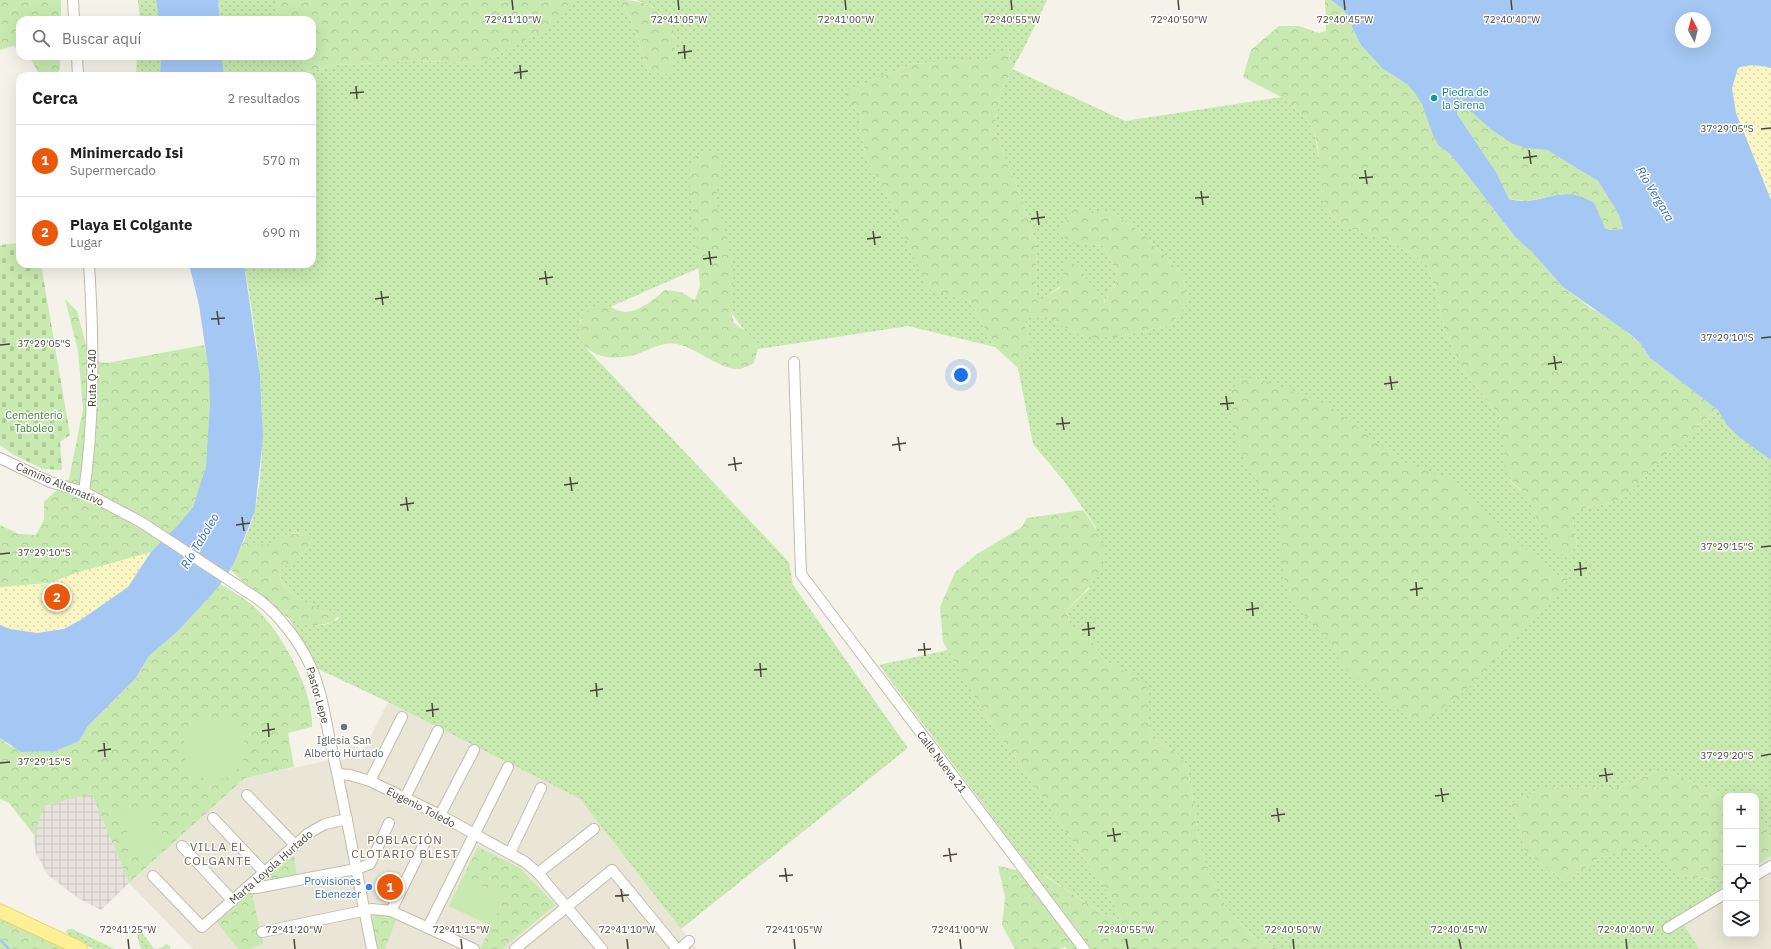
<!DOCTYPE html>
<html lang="es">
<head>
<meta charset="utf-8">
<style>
	body { margin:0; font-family:"IBM Plex Sans",sans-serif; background:#f2f2f2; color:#202124 }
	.controls { position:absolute; right:12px; bottom:12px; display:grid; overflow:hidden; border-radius:8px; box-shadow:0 4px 16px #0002 }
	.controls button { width:36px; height:36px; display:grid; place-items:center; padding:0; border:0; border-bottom:1px solid #e0e0e0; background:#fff; color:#202124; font:20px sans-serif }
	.compass { position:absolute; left:1675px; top:12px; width:36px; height:36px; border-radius:50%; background:#fff; box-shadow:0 4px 16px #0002; rotate:353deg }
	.you { position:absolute; left:961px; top:375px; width:14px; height:14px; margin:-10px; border:3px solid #fff; border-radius:50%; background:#1a73e8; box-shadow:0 0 0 6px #1a73e833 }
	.badge { display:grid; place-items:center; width:26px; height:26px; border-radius:50%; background:#ea580c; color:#fff; font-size:13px; font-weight:700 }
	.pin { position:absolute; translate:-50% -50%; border:2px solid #fff; box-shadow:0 1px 4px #0006 }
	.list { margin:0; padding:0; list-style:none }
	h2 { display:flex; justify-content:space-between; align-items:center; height:52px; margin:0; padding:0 16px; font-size:17px }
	h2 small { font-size:13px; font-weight:400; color:#757577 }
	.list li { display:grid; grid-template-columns:26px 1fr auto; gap:12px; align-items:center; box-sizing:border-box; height:72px; padding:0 16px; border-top:1px solid #e0e0e0 }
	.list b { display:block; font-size:15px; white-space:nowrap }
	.list p { margin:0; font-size:13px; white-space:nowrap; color:#757577 }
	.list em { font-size:13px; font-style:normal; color:#757577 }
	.icon { flex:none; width:22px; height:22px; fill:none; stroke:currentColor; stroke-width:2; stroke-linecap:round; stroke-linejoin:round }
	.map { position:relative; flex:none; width:1771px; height:949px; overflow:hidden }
	.search { position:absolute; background:#fff; box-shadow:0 4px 16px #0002; left:16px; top:16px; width:300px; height:44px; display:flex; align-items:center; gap:10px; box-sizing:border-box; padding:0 14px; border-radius:12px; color:#757577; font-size:15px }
	.panel { position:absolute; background:#fff; box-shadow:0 4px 16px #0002; left:16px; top:72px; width:300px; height:196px; border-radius:12px }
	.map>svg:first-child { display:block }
	.residential { fill:#e9e6d7 }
	.industrial { fill:url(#industrial-grid) }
	.grass { fill:url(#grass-dots) }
	.forest { fill:url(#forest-crowns) }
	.sand { fill:url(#sand-dots) }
	.cemetery { fill:url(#cemetery-stones) }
	.pitch { fill:#c8eab0 }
	.parking { fill:#e6e5e1 }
	.water { fill:#a4c8f3; fill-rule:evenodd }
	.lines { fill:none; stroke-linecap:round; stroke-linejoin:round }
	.stream { stroke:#a4c8f3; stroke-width:2.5 }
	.minor-casing { stroke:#c1bcab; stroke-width:12 }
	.major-casing { stroke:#e9d363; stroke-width:15 }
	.minor { stroke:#fff; stroke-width:10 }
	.major { stroke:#fff098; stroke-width:13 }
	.ticks { fill:none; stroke:#494437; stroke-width:1.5 }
	.culture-dot { fill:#0f9aa8; stroke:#fff; stroke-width:1.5 }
	.worship-dot { fill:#6b7280; stroke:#fff; stroke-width:1.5 }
	.shop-dot { fill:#3f7fe0; stroke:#fff; stroke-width:1.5 }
	.labels { text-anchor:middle; stroke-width:3; stroke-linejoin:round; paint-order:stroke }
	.culture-label { font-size:11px; fill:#0d838f; stroke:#fff; text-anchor:start }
	.street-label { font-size:11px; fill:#494437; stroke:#fff }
	.park-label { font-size:11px; fill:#3c7e27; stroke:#fff }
	.worship-label { font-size:11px; fill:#5b616d; stroke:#fff }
	.shop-label { font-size:11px; fill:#366cbe; stroke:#fff; text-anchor:end }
	.water-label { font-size:12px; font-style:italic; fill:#2b6aba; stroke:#fff }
	.neighbourhood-label { font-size:12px; letter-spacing:1px; fill:#6c644e; stroke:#fff }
	.ticks-label { font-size:10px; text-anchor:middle; fill:#494437; stroke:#fff; stroke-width:3; stroke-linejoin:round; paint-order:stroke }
</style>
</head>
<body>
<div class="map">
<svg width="1771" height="949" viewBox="0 0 1771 949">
	<defs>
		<pattern id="industrial-grid" width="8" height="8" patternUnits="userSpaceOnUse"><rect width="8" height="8" fill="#e8e4dd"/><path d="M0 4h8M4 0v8" fill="none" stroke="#c8c5be"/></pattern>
		<pattern id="grass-dots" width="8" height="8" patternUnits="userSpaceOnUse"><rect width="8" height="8" fill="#c8eab0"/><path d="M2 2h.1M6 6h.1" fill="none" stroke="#adca98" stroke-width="1.8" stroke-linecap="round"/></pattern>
		<pattern id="forest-crowns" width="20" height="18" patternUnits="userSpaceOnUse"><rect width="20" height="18" fill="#c8eab0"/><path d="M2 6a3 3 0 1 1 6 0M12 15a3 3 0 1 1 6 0" fill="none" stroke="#adca98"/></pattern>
		<pattern id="sand-dots" width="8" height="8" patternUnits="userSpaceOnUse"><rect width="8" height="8" fill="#faf6c4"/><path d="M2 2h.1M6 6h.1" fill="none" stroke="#d8d4a9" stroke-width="1.8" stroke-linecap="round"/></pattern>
		<pattern id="cemetery-stones" width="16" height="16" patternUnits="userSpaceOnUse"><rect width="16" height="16" fill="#c8eab0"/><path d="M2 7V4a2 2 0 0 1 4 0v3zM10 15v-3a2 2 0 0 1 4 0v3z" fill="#adca98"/></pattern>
	</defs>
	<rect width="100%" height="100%" fill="#f5f3e9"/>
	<g class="residential">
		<polygon points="388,702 580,799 697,949 193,949 129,883 245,778 335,759 343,760 350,745 363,751"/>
		<polygon points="1771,856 1771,949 1699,949 1679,916 1726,885 1726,934 1756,934 1756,866"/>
	</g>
	<polygon class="industrial" points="92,794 129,883 101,910 78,898 48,875 36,854 34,841 36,823 44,806"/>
	<g class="grass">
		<polygon points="138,0 156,0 159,20 140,20"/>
		<polygon points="218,0 277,0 278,20 220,20"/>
		<path d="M573,0H619L630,17L649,73L654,7L636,0H1047L1023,50L1012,69L1125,121L1281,97L1306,118L1314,131L1320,164L1322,199L1330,213L1343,226L1390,241L1417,257L1428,267L1438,298L1444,330L1462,369L1500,416L1512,483L1525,493L1533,506L1537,523L1567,558L1577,546L1572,514L1586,507L1602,505L1617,500L1630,493L1664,457L1688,438L1698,425L1718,410L1727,425L1771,460V839L1756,813V796H1726L1661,769L1620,787L1542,788L1510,804L1519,823L1524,850L1565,882L1599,858L1649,843L1679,874L1726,882V885L1679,916L1699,949H1277L1250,934L1226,907L1210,876L1200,846L1188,770L1179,755L1153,738L1148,722V689L1121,669L1105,661L1087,634L1071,626L1066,611L1089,589L1096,527L1064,481L1033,444L1018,368L1033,353L1025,324L1026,318L1045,317L1084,337H1118L1171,325L1188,302L1182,274L1142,233L1114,214L1074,208L1071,241L1103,246L1119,276L1103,304L1081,271L1037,303L1036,276L1037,246L1019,192L994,130L1000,95L1012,69L1008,47L987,62L950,61L912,64L861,85L850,104L861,115L862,138L866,158L888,197L927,288L969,300L995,347L908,326L758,349L699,268L580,320L579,336L588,350L789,562L793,585L908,748L681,929L580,799L388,702L312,666L297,632L288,617C304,627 324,629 340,618C320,607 283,599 279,573C290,559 308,556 312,538C291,524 284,542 266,545C259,546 251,543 244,541C248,531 253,520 255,510C271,433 258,341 244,264H312V76H224L222,56H298L309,72L337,65L416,61L479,63L544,30Z"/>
		<polygon points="137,56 161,56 160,76 136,76"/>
		<polygon points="948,650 981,708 1109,894 1121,920 1102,913 1046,876 1035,874 879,665"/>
		<polygon points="68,929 72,929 115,949 94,949 68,935 66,932"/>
		<polygon points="136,932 142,932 154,949 161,948 166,944 169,945 171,949 141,949"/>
	</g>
	<g class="forest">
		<polygon points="0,0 61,0 61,20 20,20 20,50 13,46 0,50"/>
		<polygon points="277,0 573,0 545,30 479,63 416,61 337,65 309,72 298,56 312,56 312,20 278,20"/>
		<path d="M619,0C644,0 654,6 673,22L675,47L671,74L649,73L630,17Z"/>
		<polygon points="1325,0 1331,0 1343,9 1361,45 1382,68 1408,85 1414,92 1422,104 1439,146 1450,154 1469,177 1515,237 1531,251 1563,287 1591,308 1615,322 1642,345 1650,358 1718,410 1698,425 1688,438 1664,457 1630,493 1617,500 1602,505 1586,507 1572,514 1577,546 1567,558 1555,549 1545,536 1537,523 1533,507 1525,493 1513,483 1506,469 1500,416 1462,369 1444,330 1438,298 1428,267 1417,257 1390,241 1343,226 1330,213 1322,199 1318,147 1314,131 1306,118 1281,97 1243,77 1251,50 1279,26 1299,26 1319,33 1326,31"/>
		<polygon points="1008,47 1012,69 1000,95 994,130 1019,192 1037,246 1036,276 1037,302 1060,288 1067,257 1081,271 1104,303 1119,276 1103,246 1071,241 1058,234 1074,208 1114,214 1142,233 1182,274 1188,302 1171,325 1118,337 1084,337 1045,317 1027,318 1025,324 1033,353 1018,368 995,347 969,300 927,289 888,197 866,158 862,138 861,115 850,104 846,91 912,64 950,61 987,62"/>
		<polygon points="29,56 60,56 60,69 56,76 43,76 38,72"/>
		<polygon points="1462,107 1467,108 1527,148 1547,150 1598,181 1619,215 1623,229 1610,230 1605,228 1602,222 1563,194 1526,201 1509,199 1496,172 1457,114 1458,108"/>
		<path d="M714,150L723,164L716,196L719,213L732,261L734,277L730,308L734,323L749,334L758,349L754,363C750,365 744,368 740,369C723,371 697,349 681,345C664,340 652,349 637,354C618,360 594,360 582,342C574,329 582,317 590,307L606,303C610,306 615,310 620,311C635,316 654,299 665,290L681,292L695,300L700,285L690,186V169L696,155Z"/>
		<path d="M65,299L77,311L90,360L107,363L204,345C215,386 214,468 193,506C186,520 165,541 152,551C145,557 98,567 86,570C73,574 61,580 48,583C34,586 15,588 0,587V525L19,534L36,535L44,520V502L69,479L83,409L78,351Z"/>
		<polygon points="1239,378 1256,378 1327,404 1403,462 1447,478 1552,573 1568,578 1561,593 1464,692 1426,721 1410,719 1347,670 1338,658 1330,642 1308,620 1288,593 1283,575 1279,522 1275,507 1248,469 1235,439 1231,392"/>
		<path d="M1083,510C1120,559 1104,573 1066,611L1071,626L1087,634L1105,661L1138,677L1148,689V722L1153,738L1179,755L1188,770L1200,846L1210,876L1226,907L1250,934L1277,949H1067L1065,947L1060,949H1015L1002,925L1005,897L998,866L1045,876L1102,913L1121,920L1109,894L981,708L943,642L940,607L955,572L977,554L1022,527L1027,518Z"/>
		<path d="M305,533L312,538C308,556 290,559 279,573C282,598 318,606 338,616L333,622C325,624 316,626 308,625C285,623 247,586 230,569L244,541L265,545L273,543L287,534Z"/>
		<path d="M220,584C231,591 242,596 251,604C280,628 314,690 312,727L288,733L294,767L245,778L129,883L92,794L44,806L34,835L9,803L0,799V738L11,747L79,741L88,726L135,679L149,656L178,631Z"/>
		<polygon points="1661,769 1726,796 1726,882 1679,874 1649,844 1599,858 1565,882 1524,850 1519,823 1510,804 1542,788 1620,787"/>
		<polygon points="1756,813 1771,839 1771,856 1756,866"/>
		<polygon points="478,847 520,868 555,905 502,949 480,949 505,898 463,877"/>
		<polygon points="294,855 297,875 260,883"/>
		<polygon points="249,892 252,893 263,944 250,949 238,949 217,922"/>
		<polygon points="380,913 397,917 385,949 378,949 376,946 371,922 374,915"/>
		<polygon points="0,919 67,949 0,949"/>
	</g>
	<g class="sand">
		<path d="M1745,65H1757L1771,68V200L1736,113C1733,97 1731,84 1738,68Z"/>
		<polygon points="151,552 128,587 82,619 64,629 37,633 10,629 0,625 0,587 48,583 83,571"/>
	</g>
	<polygon class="cemetery" points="20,243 20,264 41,264 70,435 60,442 62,470 43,469 14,455 0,445 0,245"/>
	<g class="pitch">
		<circle cx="214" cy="749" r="31"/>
		<polygon points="146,804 160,848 134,856 121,812"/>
		<polygon points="463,877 505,898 491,926 449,906"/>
	</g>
	<polygon class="parking" points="449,925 482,942 479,946 446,929"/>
	<g class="water">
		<polygon points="156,0 218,0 220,20 159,20"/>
		<path d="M1331,0H1771V68C1759,65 1749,64 1738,68L1732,88L1736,113L1771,200V460L1738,436L1727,425L1718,410L1650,358L1642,345L1630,334L1563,287L1531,251L1515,237L1469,177L1450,154L1439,146L1433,135L1422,104L1414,92L1408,85L1382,68L1361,45L1343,9ZM1681,18H1705V42H1681ZM1462,107L1467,108L1492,130L1513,144L1527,148L1547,150L1598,181L1619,215L1623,229L1610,230L1605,228L1594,203C1560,181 1542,208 1509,199L1496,172L1457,114L1458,108Z"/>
		<polygon points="161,56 222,56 224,76 160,76"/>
		<polygon points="189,264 244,264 260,375 263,437 255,511 235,561 226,577 212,594 178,631 149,656 135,679 88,726 79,741 55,751 21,752 0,738 0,625 10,629 37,633 64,629 82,619 128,587 151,552 180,523 193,507 206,467 210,405 209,373 199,305"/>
	</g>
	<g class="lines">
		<polyline class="stream" points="0,940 9,949"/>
		<g class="minor-casing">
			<g id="minor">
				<polyline points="73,0 74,20"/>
				<polyline points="77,56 78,76"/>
				<polyline points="794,362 801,574 1084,949"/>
				<path d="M0,458L50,482L84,492L141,522L258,599C279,615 299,641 310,665C321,688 325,716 330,741C346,810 358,880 372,949"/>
				<path d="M84,492C95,417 94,340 89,264"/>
				<polyline points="338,774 350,775 370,781 440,815 525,862 538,873 602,949"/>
				<polyline points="370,781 402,717"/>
				<polyline points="247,795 294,844"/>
				<polyline points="405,798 438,731"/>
				<polyline points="440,815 474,750"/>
				<polyline points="213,818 264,872"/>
				<polyline points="182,846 232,900"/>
				<polyline points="510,853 541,788"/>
				<polyline points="538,873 594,829"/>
				<polyline points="1756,875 1771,866"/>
				<polyline points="153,876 202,927 309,833 325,824 347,819"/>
				<polyline points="246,888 256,888 356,869 370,864 389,823"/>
				<polyline points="391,911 425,842"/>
				<polyline points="428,927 508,767"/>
				<polyline points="1668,928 1726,893"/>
				<polyline points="262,932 372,909 391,911 474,949"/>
				<polyline points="515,949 612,870 677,949"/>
				<polyline points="680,949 689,941"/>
			</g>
		</g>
		<g class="major-casing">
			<polyline id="major" points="0,911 81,949"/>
		</g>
		<use href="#minor" class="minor"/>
		<use href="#major" class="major"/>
	</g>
	<path class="ticks" d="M512,0L513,10M678,0L679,10M845,0L846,10M1011,0L1012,10M1178,0L1179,10M1344,0L1345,10M1511,0L1512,10M684,45L685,59M678,53L692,51M520,65L521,79M514,73L528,71M356,86L357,99M350,93L364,92M1761,129L1771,128M1529,150L1531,164M1523,158L1537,156M1365,170L1367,184M1359,178L1373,177M1201,191L1203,205M1195,198L1209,197M1037,211L1039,225M1031,219L1045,217M873,231L875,245M867,239L881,237M709,251L711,265M703,259L717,257M545,271L547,285M539,279L553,277M381,291L383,305M375,299L389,297M217,311L219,325M211,319L225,318M1761,338L1771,337M0,345L10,344M1554,356L1556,370M1548,364L1562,362M1390,376L1392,390M1384,384L1398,382M1226,396L1228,410M1220,404L1234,403M1062,417L1064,430M1056,424L1070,423M898,437L900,451M892,445L906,443M734,457L736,471M728,465L742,463M570,477L572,491M564,485L578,483M406,497L408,511M400,505L414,503M242,517L244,531M236,525L250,523M1761,547L1771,546M0,554L10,553M1580,562L1581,576M1574,570L1587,568M1416,582L1417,596M1410,590L1423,588M1252,602L1253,616M1246,610L1259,608M1088,622L1089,636M1082,630L1095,628M924,643L925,656M918,650L931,649M760,663L761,677M754,670L767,669M596,683L597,697M590,691L603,689M432,703L433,717M426,711L439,709M268,723L269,737M262,731L275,729M104,743L105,757M98,751L111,749M1761,756L1771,754M0,763L10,762M1605,768L1607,782M1599,776L1613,774M1441,788L1443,802M1435,796L1449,794M1277,808L1279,822M1271,816L1285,814M1113,828L1115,842M1107,836L1121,834M949,848L951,862M943,856L957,854M785,868L787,882M779,876L793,875M621,889L623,902M615,896L629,895M128,939L129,949M294,939L295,949M461,939L462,949M627,939L628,949M794,939L795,949M960,939L961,949M1126,939L1128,949M1293,939L1294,949M1459,939L1461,949M1626,939L1627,949"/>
	<circle class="culture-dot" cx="1434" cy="98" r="4"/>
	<circle class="worship-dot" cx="344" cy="727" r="4"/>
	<circle class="shop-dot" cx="369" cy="887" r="4"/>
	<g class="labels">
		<g class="culture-label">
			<text x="1442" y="96">Piedra de<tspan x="1442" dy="13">la Sirena</tspan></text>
		</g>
		<g class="street-label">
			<text transform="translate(92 378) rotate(-90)" y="4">Ruta Q-340</text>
			<text transform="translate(60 484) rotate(23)" y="4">Camino Alternativo</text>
			<text transform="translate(318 695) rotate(74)" y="4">Pastor Lepe</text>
			<text transform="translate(942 762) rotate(53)" y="4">Calle Nueva 21</text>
			<text transform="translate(421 807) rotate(27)" y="4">Eugenio Toledo</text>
			<text transform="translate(271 867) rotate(-41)" y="4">Marta Loyola Hurtado</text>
		</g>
		<g class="park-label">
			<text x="34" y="419">Cementerio<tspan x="34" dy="13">Taboleo</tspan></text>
		</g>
		<g class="worship-label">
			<text x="344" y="744">Iglesia San<tspan x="344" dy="13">Alberto Hurtado</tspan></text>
		</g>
		<g class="shop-label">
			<text x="361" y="885">Provisiones<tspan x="361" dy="13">Ebenezer</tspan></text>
		</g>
		<g class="water-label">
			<text transform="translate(1655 194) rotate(59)" y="4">Río Vergara</text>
			<text transform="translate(200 541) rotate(-59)" y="4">Río Taboleo</text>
		</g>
		<g class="neighbourhood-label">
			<text x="405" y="844">POBLACIÓN<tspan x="405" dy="14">CLOTARIO BLEST</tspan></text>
			<text x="218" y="851">VILLA EL<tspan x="218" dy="14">COLGANTE</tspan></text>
		</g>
	</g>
	<g class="ticks-label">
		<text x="513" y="23">72°41'10"W</text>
		<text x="679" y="23">72°41'05"W</text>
		<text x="846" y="23">72°41'00"W</text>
		<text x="1012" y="23">72°40'55"W</text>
		<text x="1179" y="23">72°40'50"W</text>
		<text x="1345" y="23">72°40'45"W</text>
		<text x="1512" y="23">72°40'40"W</text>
		<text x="1727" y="132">37°29'05"S</text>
		<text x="1727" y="341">37°29'10"S</text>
		<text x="44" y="347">37°29'05"S</text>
		<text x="1727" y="550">37°29'15"S</text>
		<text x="44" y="556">37°29'10"S</text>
		<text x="1727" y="759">37°29'20"S</text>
		<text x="44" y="765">37°29'15"S</text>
		<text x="128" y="933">72°41'25"W</text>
		<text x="294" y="933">72°41'20"W</text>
		<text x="461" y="933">72°41'15"W</text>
		<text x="627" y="933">72°41'10"W</text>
		<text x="794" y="933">72°41'05"W</text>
		<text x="960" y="933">72°41'00"W</text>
		<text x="1126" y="933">72°40'55"W</text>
		<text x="1293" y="933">72°40'50"W</text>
		<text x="1459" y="933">72°40'45"W</text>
		<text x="1626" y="933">72°40'40"W</text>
	</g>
</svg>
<div class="controls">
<button>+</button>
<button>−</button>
<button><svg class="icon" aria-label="locate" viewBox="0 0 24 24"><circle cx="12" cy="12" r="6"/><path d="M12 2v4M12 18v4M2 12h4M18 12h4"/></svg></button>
<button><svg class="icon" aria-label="layers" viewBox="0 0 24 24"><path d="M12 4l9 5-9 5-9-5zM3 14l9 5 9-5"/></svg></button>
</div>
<svg class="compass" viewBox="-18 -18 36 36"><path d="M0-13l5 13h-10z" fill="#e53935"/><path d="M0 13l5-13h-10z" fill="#757577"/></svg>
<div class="you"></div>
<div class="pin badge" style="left:390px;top:887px">1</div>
<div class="pin badge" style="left:57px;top:597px">2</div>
<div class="search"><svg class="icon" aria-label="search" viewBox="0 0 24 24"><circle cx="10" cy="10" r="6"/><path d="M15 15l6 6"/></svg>Buscar aquí</div>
<section class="panel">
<h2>Cerca<small>2 resultados</small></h2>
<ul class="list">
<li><span class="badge">1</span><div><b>Minimercado Isi</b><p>Supermercado</p></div><em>570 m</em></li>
<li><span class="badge">2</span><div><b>Playa El Colgante</b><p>Lugar</p></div><em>690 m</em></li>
</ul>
</section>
</div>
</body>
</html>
